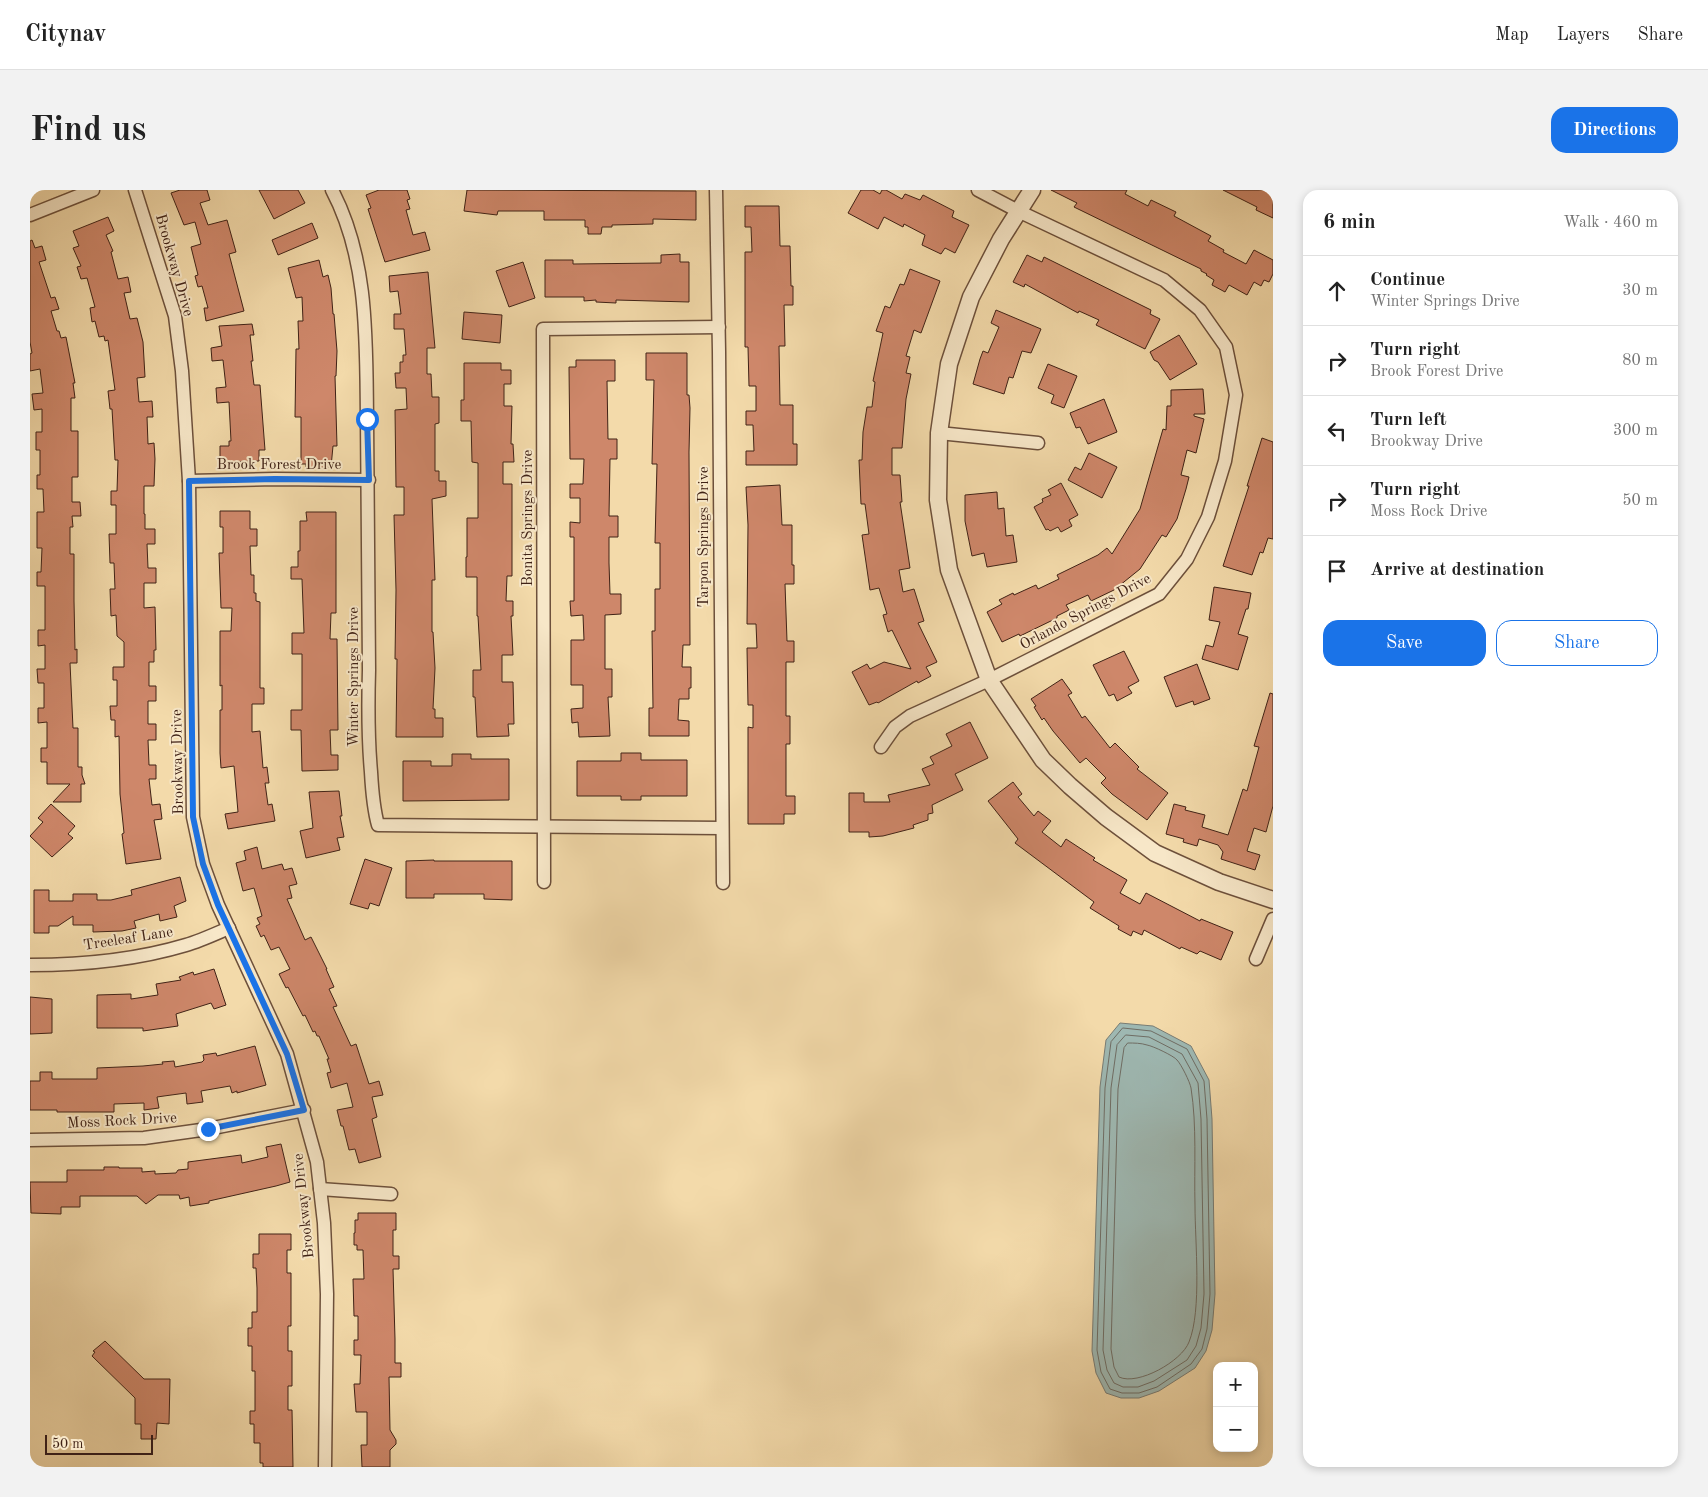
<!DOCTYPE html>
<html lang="en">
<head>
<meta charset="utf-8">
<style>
	body { margin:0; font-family:"Old Standard TT",serif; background:#f2f2f2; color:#222 }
	.controls { position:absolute; right:15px; bottom:15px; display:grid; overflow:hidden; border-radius:10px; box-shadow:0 2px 8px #0003 }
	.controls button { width:45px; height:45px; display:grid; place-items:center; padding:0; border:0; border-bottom:1px solid #e0e0e0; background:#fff; color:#222; font:25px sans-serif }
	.scale { position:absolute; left:15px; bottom:12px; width:108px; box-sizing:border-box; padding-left:5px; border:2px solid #402216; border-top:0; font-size:14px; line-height:18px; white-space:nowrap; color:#402216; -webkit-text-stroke:4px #f7e7c8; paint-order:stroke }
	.stop { position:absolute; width:15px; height:15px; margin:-11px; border:4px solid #1a73e8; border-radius:50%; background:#fff }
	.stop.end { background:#1a73e8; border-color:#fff; box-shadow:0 1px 5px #0008 }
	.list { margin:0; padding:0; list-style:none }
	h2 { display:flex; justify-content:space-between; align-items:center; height:65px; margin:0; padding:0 20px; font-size:21px }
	h2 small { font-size:16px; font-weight:400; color:#767676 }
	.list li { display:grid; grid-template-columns:32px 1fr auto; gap:15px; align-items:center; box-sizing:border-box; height:70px; padding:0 20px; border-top:1px solid #e0e0e0 }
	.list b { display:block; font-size:19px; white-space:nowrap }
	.list p { margin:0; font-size:16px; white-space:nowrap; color:#767676 }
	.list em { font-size:16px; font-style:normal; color:#767676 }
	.actions { display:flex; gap:10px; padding:15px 20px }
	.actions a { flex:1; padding:11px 0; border:1px solid #1a73e8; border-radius:15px; text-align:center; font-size:18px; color:#1a73e8 }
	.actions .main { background:#1a73e8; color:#fff }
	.icon { flex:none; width:28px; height:28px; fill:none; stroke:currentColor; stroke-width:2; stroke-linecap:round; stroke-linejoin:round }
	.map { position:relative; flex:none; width:1243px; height:1277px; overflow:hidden; border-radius:15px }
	header { display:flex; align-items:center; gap:30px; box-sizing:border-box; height:70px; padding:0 25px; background:#fff; border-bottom:1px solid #e0e0e0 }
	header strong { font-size:24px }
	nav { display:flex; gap:28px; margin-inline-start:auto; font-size:18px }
	.intro { display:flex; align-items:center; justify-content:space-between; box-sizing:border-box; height:120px; padding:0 30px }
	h1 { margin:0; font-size:35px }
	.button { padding:12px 22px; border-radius:15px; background:#1a73e8; color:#fff; font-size:18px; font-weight:700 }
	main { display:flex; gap:30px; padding:0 30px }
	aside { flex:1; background:#fff; border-radius:15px; box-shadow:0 2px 8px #0003 }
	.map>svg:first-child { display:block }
	.water { fill:#9eb8b2; stroke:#787c74 }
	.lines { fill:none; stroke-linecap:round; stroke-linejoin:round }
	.shore { stroke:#6f6d64; stroke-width:1 }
	.building { fill:#ce876a; stroke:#402216 }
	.minor-casing { stroke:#6d503b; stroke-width:15 }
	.tertiary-casing { stroke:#6d503b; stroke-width:19 }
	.minor { stroke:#f7e7c8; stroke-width:12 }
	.tertiary { stroke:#f7e7c8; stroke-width:16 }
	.route { stroke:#1a73e8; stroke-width:6 }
	.labels { text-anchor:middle; stroke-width:4; stroke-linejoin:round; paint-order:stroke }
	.street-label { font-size:15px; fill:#402216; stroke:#f7e7c8 }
</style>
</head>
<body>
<header>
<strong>Citynav</strong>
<nav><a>Map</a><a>Layers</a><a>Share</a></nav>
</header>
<div class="intro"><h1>Find us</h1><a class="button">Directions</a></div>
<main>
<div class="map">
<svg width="1243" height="1277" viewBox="0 0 1243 1277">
	<rect width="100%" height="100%" fill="#f3daaa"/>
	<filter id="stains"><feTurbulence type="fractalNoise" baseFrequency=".004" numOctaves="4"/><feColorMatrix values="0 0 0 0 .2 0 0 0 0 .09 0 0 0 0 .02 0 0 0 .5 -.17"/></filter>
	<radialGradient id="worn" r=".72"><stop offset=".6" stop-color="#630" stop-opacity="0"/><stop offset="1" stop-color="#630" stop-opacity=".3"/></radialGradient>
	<polygon class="water" points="1090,833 1123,836 1161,856 1179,890 1182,929 1185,1104 1182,1140 1176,1161 1165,1178 1129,1201 1109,1208 1091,1208 1076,1203 1066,1183 1062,1161 1070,897 1076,850"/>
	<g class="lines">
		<g class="shore">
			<polygon points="1093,838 1121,841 1157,859 1174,891 1177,929 1180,1104 1177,1139 1172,1159 1161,1174 1127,1197 1109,1203 1092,1203 1080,1199 1071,1182 1067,1160 1075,898 1081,852"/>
			<polygon points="1096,845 1119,847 1152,864 1168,893 1171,929 1174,1104 1171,1138 1166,1156 1157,1170 1124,1191 1108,1197 1093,1197 1084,1193 1077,1180 1073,1160 1081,898 1087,855"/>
			<path d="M1098,853C1104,853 1111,853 1117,855C1123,856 1144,866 1147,870C1151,874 1160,892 1161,898C1167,936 1164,977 1165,1016C1165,1052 1172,1120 1159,1152C1152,1171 1108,1196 1089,1187L1084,1177L1081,1159L1088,899L1094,858Z"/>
		</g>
	</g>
	<g class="building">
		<polygon points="150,0 177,0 180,10 170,13 178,35 197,30 206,62 199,64 214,121 176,131 174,118 178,118 172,96 168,97 165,86 168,85 161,57 171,54 165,32 154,35 141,3"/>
		<polygon points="229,0 268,0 275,13 244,29"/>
		<polygon points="349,0 377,0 380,9 377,10 380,19 376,20 383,45 395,42 400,60 355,72 338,19 341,18 336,5"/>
		<polygon points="437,0 666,1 666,30 623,29 623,34 582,35 582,37 572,37 571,44 558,44 558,37 555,37 555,30 514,30 514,21 468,21 467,25 434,21"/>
		<polygon points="831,0 843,0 850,4 852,0 856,0 872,9 875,4 890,10 893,5 924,21 922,27 939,35 925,63 915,58 911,64 892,55 895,45 874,34 873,37 854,27 848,39 818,23"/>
		<polygon points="1021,0 1097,0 1095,4 1118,16 1121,10 1146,22 1144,26 1181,46 1178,51 1194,60 1193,62 1216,74 1224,60 1243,70 1243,84 1239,92 1234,90 1231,96 1224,92 1217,105 1199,95 1195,102 1182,95 1184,90 1176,85 1177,84 1171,81 1171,79 1044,17 1047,13"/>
		<polygon points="1193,0 1243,0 1243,28 1226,20 1227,17"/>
		<polygon points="715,16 749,16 750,56 760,56 761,96 763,96 763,115 754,115 755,156 749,156 750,215 763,215 763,254 767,254 767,275 716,275 716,261 724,261 723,235 716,235 716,221 726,221 726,196 719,196 718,157 715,157 715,62 722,62 721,37 715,37"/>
		<polygon points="78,27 84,41 76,45 83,61 81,62 88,89 98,87 101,102 94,103 100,129 107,128 113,152 115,187 107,188 109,212 122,211 123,227 117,227 118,254 124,253 125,269 124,296 114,296 114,324 115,324 115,339 125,339 125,354 117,354 118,378 126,378 126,393 114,393 114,418 125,417 126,460 124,460 124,472 119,472 119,496 126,496 126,511 118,511 118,534 126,534 126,550 118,550 119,575 126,575 126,589 119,589 122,615 130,614 132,629 124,630 131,669 96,674 92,644 94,643 90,604 89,546 85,547 85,530 81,530 80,516 87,516 87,490 83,490 83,477 94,477 94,452 87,446 86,425 81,426 80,399 85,399 84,373 80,373 79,344 86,344 86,315 81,315 81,301 87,301 88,270 85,270 82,219 80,219 78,201 85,200 78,150 75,151 74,146 69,147 65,131 62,132 60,118 65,117 57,88 51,89 47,77 51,76 43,58 49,56 43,41"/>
		<polygon points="282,33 288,48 248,65 242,50"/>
		<polygon points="2,50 5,58 12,56 16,70 9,72 21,108 25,107 29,119 21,121 27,141 29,141 31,148 36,147 45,193 43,193 45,208 41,208 41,241 48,241 48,287 42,287 42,312 50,312 51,326 42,326 43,337 40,337 40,364 44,364 44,411 45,460 47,459 47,473 40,473 43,538 48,538 48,577 52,577 52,585 55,594 51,594 51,612 23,612 40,594 17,594 17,572 11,572 11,558 17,558 17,532 8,533 8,518 14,518 14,493 8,493 7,479 15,479 15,455 8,456 8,440 15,440 15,396 7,396 7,382 11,382 12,358 7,358 7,322 14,322 13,299 7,299 7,285 10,285 10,260 6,260 6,242 12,242 12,219 4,220 2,204 13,203 10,179 0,181 0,164 2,163 0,152 0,51"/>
		<polygon points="650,64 650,72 659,72 659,112 586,110 586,113 566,112 566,110 554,111 554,107 515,107 515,70 543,70 543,74 631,73 631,65"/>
		<polygon points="997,65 1012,72 1014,67 1121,120 1120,124 1130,129 1115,159 1066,135 1069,130 1049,121 1048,123 995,94 994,97 983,92"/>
		<polygon points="289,70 293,87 298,85 301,98 303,124 304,124 307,161 306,186 305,186 307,256 303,256 301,277 276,278 276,274 271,274 271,227 265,227 266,159 269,159 268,131 273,131 272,107 266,108 258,78"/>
		<polygon points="493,72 505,108 479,117 466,81"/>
		<polygon points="880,79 910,91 891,143 884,140 876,166 880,167 876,183 881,184 876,209 872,258 862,258 862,285 870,285 872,312 870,312 880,378 869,380 873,402 884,399 894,431 888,433 907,472 896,477 901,486 888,493 887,491 848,513 847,512 839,515 822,482 837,474 840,479 854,472 881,479 862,440 858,442 853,425 857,424 849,398 840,400 832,345 839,344 835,314 831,314 829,270 832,270 833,242 837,217 842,217 845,192 843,191 853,143 846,141 855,116 860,118 870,94 874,95"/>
		<polygon points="398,82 405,158 397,158 397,184 401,184 402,207 409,207 409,233 405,234 405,281 409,281 409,291 416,291 416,306 402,309 405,390 402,390 402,442 403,442 405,478 403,519 405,519 405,528 413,528 413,547 366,547 367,469 365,469 366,400 364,325 374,325 374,297 366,297 365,220 377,219 376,198 366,198 365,183 370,183 370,172 373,172 373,165 376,165 374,139 364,139 364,124 371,124 368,101 360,102 359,86"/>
		<polygon points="966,120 1011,139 1001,163 992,161 983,188 979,187 974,204 943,194 950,169 953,161 958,163 969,137 961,133"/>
		<polygon points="434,122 472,125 470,153 432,149"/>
		<polygon points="222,134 224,145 220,145 223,171 221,171 224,195 230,195 235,260 229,260 229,271 190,272 190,256 199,256 199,251 201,251 199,212 187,213 186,198 196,197 193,170 182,171 181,158 192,156 189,136"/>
		<polygon points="1149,145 1167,174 1140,190 1128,172 1124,170 1120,162"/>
		<polygon points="616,163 657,163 657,205 659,205 660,218 659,262 660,455 653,455 652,477 661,477 661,498 659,498 659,509 649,509 648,530 659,531 659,546 619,546 619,518 623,518 622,441 625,441 625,399 630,399 630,353 625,353 627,274 622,274 624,190 616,190"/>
		<polygon points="546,170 585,170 585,191 577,191 578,249 587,249 587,269 580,269 579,326 588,326 588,347 579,347 579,373 580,404 591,404 591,424 575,425 575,479 582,479 582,507 578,507 580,546 549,547 548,532 542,533 541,519 553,518 553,495 541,495 541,450 554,450 553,425 541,426 540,411 544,411 544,347 540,347 540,332 550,333 550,308 540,308 540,294 553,294 554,269 540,269 539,177 546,177"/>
		<polygon points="434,173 471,173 471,180 481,180 481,194 474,194 474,216 482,216 481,254 483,254 484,272 473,272 473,294 482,294 482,386 477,386 476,411 483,411 483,426 481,426 483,465 472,465 472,492 483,492 484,534 478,534 479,546 447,547 445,507 443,507 443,480 451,480 448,426 447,426 447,387 436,387 436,367 437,367 437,328 448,328 448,273 442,272 441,231 431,231 431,210 434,210"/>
		<polygon points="1018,174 1047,186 1034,218 1021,213 1024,205 1008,198"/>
		<polygon points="1173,199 1175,224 1164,224 1164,226 1174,229 1166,263 1157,260 1151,285 1159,287 1156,299 1147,329 1136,347 1132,345 1110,379 1084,400 1061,411 1058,405 1036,415 1039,420 1027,426 1027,428 990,446 989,444 972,452 957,422 972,414 969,410 983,403 984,405 1006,395 1008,399 1029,389 1027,385 1068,365 1077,358 1082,364 1110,319 1133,239 1136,240 1137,216 1141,216 1141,200"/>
		<polygon points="1074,209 1087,242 1058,254 1050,237 1046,238 1040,223"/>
		<polygon points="1232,248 1243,252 1243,349 1238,348 1233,363 1230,362 1222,385 1193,376 1219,296 1217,296"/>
		<polygon points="1059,263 1087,277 1072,308 1038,290 1045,277 1051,280"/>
		<polygon points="1031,293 1048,325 1039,330 1042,336 1031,342 1028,337 1020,341 1018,339 1016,340 1004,317 1013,312 1012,309 1021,305 1018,300"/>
		<polygon points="750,295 752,335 762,335 762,375 764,375 764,394 755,394 757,451 764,451 764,472 756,472 756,526 760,526 760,554 756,554 756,606 765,606 765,624 754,624 754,634 718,634 718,537 723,538 723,515 718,515 717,458 727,458 726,434 717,434 718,335 716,297"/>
		<polygon points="967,302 968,319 974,318 976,346 983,345 987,372 957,377 954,363 942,366 935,331 935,305"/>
		<polygon points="190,321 220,321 220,339 227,339 227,356 220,356 221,385 224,385 224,403 226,403 226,411 230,412 230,498 234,498 234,514 222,514 222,542 230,541 233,578 237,577 239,593 235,593 238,615 242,614 245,631 198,639 195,624 208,622 204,576 191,578 190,563 190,520 192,520 192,495 190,496 190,441 201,441 202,418 191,418 189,363 193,363 193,337 190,337"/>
		<polygon points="276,322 306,322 306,423 301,423 300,449 307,449 308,540 300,540 301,565 308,565 308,580 272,581 271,540 261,540 261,520 272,520 272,464 262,464 262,443 274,443 272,389 261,389 261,377 268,377 268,361 270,361 270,331 277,331"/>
		<polygon points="1184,397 1221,403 1218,419 1216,419 1208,444 1218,447 1208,480 1172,469 1176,455 1183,457 1190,432 1179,430"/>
		<polygon points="1094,461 1109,491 1098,497 1102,503 1087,511 1084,504 1079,506 1063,475"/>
		<polygon points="1167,474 1180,509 1164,515 1163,511 1146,517 1134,487"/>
		<polygon points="1032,489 1042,503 1038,505 1052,528 1055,526 1080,558 1085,553 1109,577 1107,579 1138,603 1117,630 1082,604 1071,593 1076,588 1056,568 1050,573 1023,541 1014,528 1012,530 1004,517 1006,516 1001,509"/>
		<polygon points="1240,503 1243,504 1243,616 1236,642 1224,638 1217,661 1230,665 1225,680 1191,669 1193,662 1188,655 1169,649 1167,656 1153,652 1154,649 1136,644 1144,614 1156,617 1155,620 1175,625 1172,637 1198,645 1213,599 1217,601 1229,557 1224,556"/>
		<polygon points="940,532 958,568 925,584 933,600 902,615 903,623 898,624 898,630 883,635 884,638 853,646 839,647 839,642 819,642 819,603 834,603 834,612 860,612 858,605 900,595 892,579 904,574 900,567 922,556 916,544"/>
		<polygon points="591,563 611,563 611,570 657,570 657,606 611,606 611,610 591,610 591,606 547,606 547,571 591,571"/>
		<polygon points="422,564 441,564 441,569 479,569 479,610 373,611 373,571 401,571 401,576 422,576"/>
		<polygon points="983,592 992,604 988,607 1004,626 1008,621 1021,631 1012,642 1031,657 1036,649 1065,668 1063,670 1097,690 1090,703 1110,714 1116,703 1170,731 1171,729 1203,742 1191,770 1170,761 1167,764 1151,757 1150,759 1114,740 1112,745 1103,741 1101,746 1088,739 1089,736 1060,718 1064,712 985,653 988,649 958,611"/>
		<polygon points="309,601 312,626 310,626 314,647 307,648 310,660 276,668 270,641 283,638 279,602"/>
		<polygon points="21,614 45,636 38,644 43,648 22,667 0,646 13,632 8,628"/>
		<polygon points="227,657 232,679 252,674 254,680 262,678 267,694 259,696 262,708 257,709 275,750 281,747 297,779 296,779 304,797 299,799 307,816 303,817 321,856 326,854 339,894 349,891 353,905 342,907 347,927 342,929 351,967 329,973 325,959 319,960 313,936 311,936 307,920 323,917 317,893 301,898 297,883 301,882 297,869 299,869 289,846 287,846 285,841 283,842 275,825 273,826 258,797 256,798 249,784 260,779 249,757 241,760 234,745 231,747 226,736 230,734 227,728 232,726 224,698 213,701 206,673 216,670 214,661"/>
		<polygon points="335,669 362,678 349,716 340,713 338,719 320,714"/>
		<polygon points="404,670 404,671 482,671 482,710 454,709 454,704 404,704 404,708 376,708 376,671"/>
		<polygon points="150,687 156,711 144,716 147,727 130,731 129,724 104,731 106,738 92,741 63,742 63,735 43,735 43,726 28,736 19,736 19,743 4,743 4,700 19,700 19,711 43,711 43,704 67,704 67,710 81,710 102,705 101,700"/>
		<polygon points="184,779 196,815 184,819 181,813 146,824 148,836 113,841 113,838 67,838 67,805 101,804 101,809 128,805 126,794 151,790 149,787 163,782 164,785"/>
		<polygon points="0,807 22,809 22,843 0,844"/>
		<polygon points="225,856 236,895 207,903 207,901 202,903 200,896 171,901 173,912 157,914 156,903 134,906 127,907 129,918 114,920 114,913 84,914 84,922 27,922 27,920 0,920 0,891 10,891 10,882 22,882 22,889 67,889 67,878 113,876 133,874 132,872 144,871 145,877 172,872 174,870 173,865 186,863 187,866"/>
		<polygon points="251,954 260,992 246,996 179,1011 179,1013 160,1016 159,1007 150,1009 149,1005 128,1005 116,1014 107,1006 50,1006 50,1017 31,1017 31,1024 1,1023 0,992 37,992 37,980 74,980 74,977 89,977 89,978 112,978 112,982 125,981 125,984 146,983 148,980 158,979 158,972 211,965 212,973 238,967 236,957"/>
		<polygon points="328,1023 366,1023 366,1040 363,1040 363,1066 369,1066 369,1079 363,1079 365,1149 365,1173 371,1173 371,1187 359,1187 360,1240 366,1250 366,1254 360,1260 360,1277 332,1277 331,1255 337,1255 337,1222 326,1222 324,1194 330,1194 331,1165 324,1165 324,1150 328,1150 328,1126 324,1126 323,1089 334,1089 333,1060 327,1060 327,1055 324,1055 324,1043 325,1043 325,1030 328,1030"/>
		<polygon points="229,1044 261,1044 261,1060 257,1060 257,1083 261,1083 261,1136 258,1136 258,1161 262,1161 262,1196 258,1196 258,1220 262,1220 263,1277 233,1277 233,1273 230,1273 230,1253 224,1253 224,1234 220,1234 220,1221 225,1221 225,1181 222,1181 222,1156 218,1156 218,1138 222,1138 222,1122 227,1122 227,1098 226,1078 223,1078 223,1064 229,1064"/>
		<polygon points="75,1151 114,1189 140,1189 139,1234 127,1233 126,1249 111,1249 111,1234 105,1234 105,1208 62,1166 65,1162 63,1161"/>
	</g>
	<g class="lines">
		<g class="minor-casing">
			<g id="minor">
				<polyline points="105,0 145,126 152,181 159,291 163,627 173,674 188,715 257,864 287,972 294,1033 297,1104 295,1277"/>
				<path d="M302,0C339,70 336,152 337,230C338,313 339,396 339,480C338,514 338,548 341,582C342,600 343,617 348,635L692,638"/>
				<polyline points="686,0 689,161 693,693"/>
				<polyline points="0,25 63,0"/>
				<polyline points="909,243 1008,253"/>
				<polyline points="159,291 245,289 339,290"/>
				<polyline points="851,557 865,537 880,526 959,490 1129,404 1157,369 1178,327 1195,271 1206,205 1196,157 1170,120 1134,90 988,21 948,0"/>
				<polyline points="514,692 513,139 689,137"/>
				<polyline points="1226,769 1243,729"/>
				<path d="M0,775C52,775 106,770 156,755C170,751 185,744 199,738"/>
				<polyline points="0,950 114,948 178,939 274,920"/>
				<polyline points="290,999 361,1004"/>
			</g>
		</g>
		<g class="tertiary-casing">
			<polyline id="tertiary" points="1002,0 971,49 941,107 919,174 909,243 908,310 919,380 959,490 1013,570 1040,596 1076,627 1125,663 1189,692 1243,710"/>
		</g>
		<use href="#minor" class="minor"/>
		<use href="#tertiary" class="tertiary"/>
	</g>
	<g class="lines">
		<polyline class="route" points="178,939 274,920 257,864 188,715 173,674 163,627 159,291 245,289 339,290 337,229"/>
	</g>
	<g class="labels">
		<g class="street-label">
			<text transform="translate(145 75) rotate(74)" y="5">Brookway Drive</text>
			<text x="249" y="279">Brook Forest Drive</text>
			<text transform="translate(497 328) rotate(-90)" y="5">Bonita Springs Drive</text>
			<text transform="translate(673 347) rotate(-90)" y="5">Tarpon Springs Drive</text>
			<text transform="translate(1055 421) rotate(-28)" y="5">Orlando Springs Drive</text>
			<text transform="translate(323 487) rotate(-90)" y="5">Winter Springs Drive</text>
			<text transform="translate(147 572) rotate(-91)" y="5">Brookway Drive</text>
			<text transform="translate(98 748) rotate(-9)" y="5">Treeleaf Lane</text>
			<text transform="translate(92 930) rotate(-3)" y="5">Moss Rock Drive</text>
			<text transform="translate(273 1016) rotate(-96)" y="5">Brookway Drive</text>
		</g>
	</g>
	<rect width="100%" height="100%" filter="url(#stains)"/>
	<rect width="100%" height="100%" fill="url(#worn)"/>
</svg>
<div class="controls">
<button>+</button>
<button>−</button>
</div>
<div class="scale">50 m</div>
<div class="stop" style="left:337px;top:229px"></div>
<div class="stop end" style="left:178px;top:939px"></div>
</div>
<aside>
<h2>6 min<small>Walk · 460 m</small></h2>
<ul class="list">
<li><svg class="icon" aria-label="ahead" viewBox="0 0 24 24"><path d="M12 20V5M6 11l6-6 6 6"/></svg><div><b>Continue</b><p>Winter Springs Drive</p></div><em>30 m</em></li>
<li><svg class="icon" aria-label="right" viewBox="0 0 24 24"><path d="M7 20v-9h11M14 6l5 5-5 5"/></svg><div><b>Turn right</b><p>Brook Forest Drive</p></div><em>80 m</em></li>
<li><svg class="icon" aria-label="left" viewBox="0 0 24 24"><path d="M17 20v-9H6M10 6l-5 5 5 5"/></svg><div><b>Turn left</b><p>Brookway Drive</p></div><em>300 m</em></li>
<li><svg class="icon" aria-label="right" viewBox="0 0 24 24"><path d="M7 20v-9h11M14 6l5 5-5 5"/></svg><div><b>Turn right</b><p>Moss Rock Drive</p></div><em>50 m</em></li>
<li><svg class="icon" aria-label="arrive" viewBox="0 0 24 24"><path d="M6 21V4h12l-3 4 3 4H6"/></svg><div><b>Arrive at destination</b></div></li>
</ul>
<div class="actions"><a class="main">Save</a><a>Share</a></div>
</aside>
</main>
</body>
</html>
